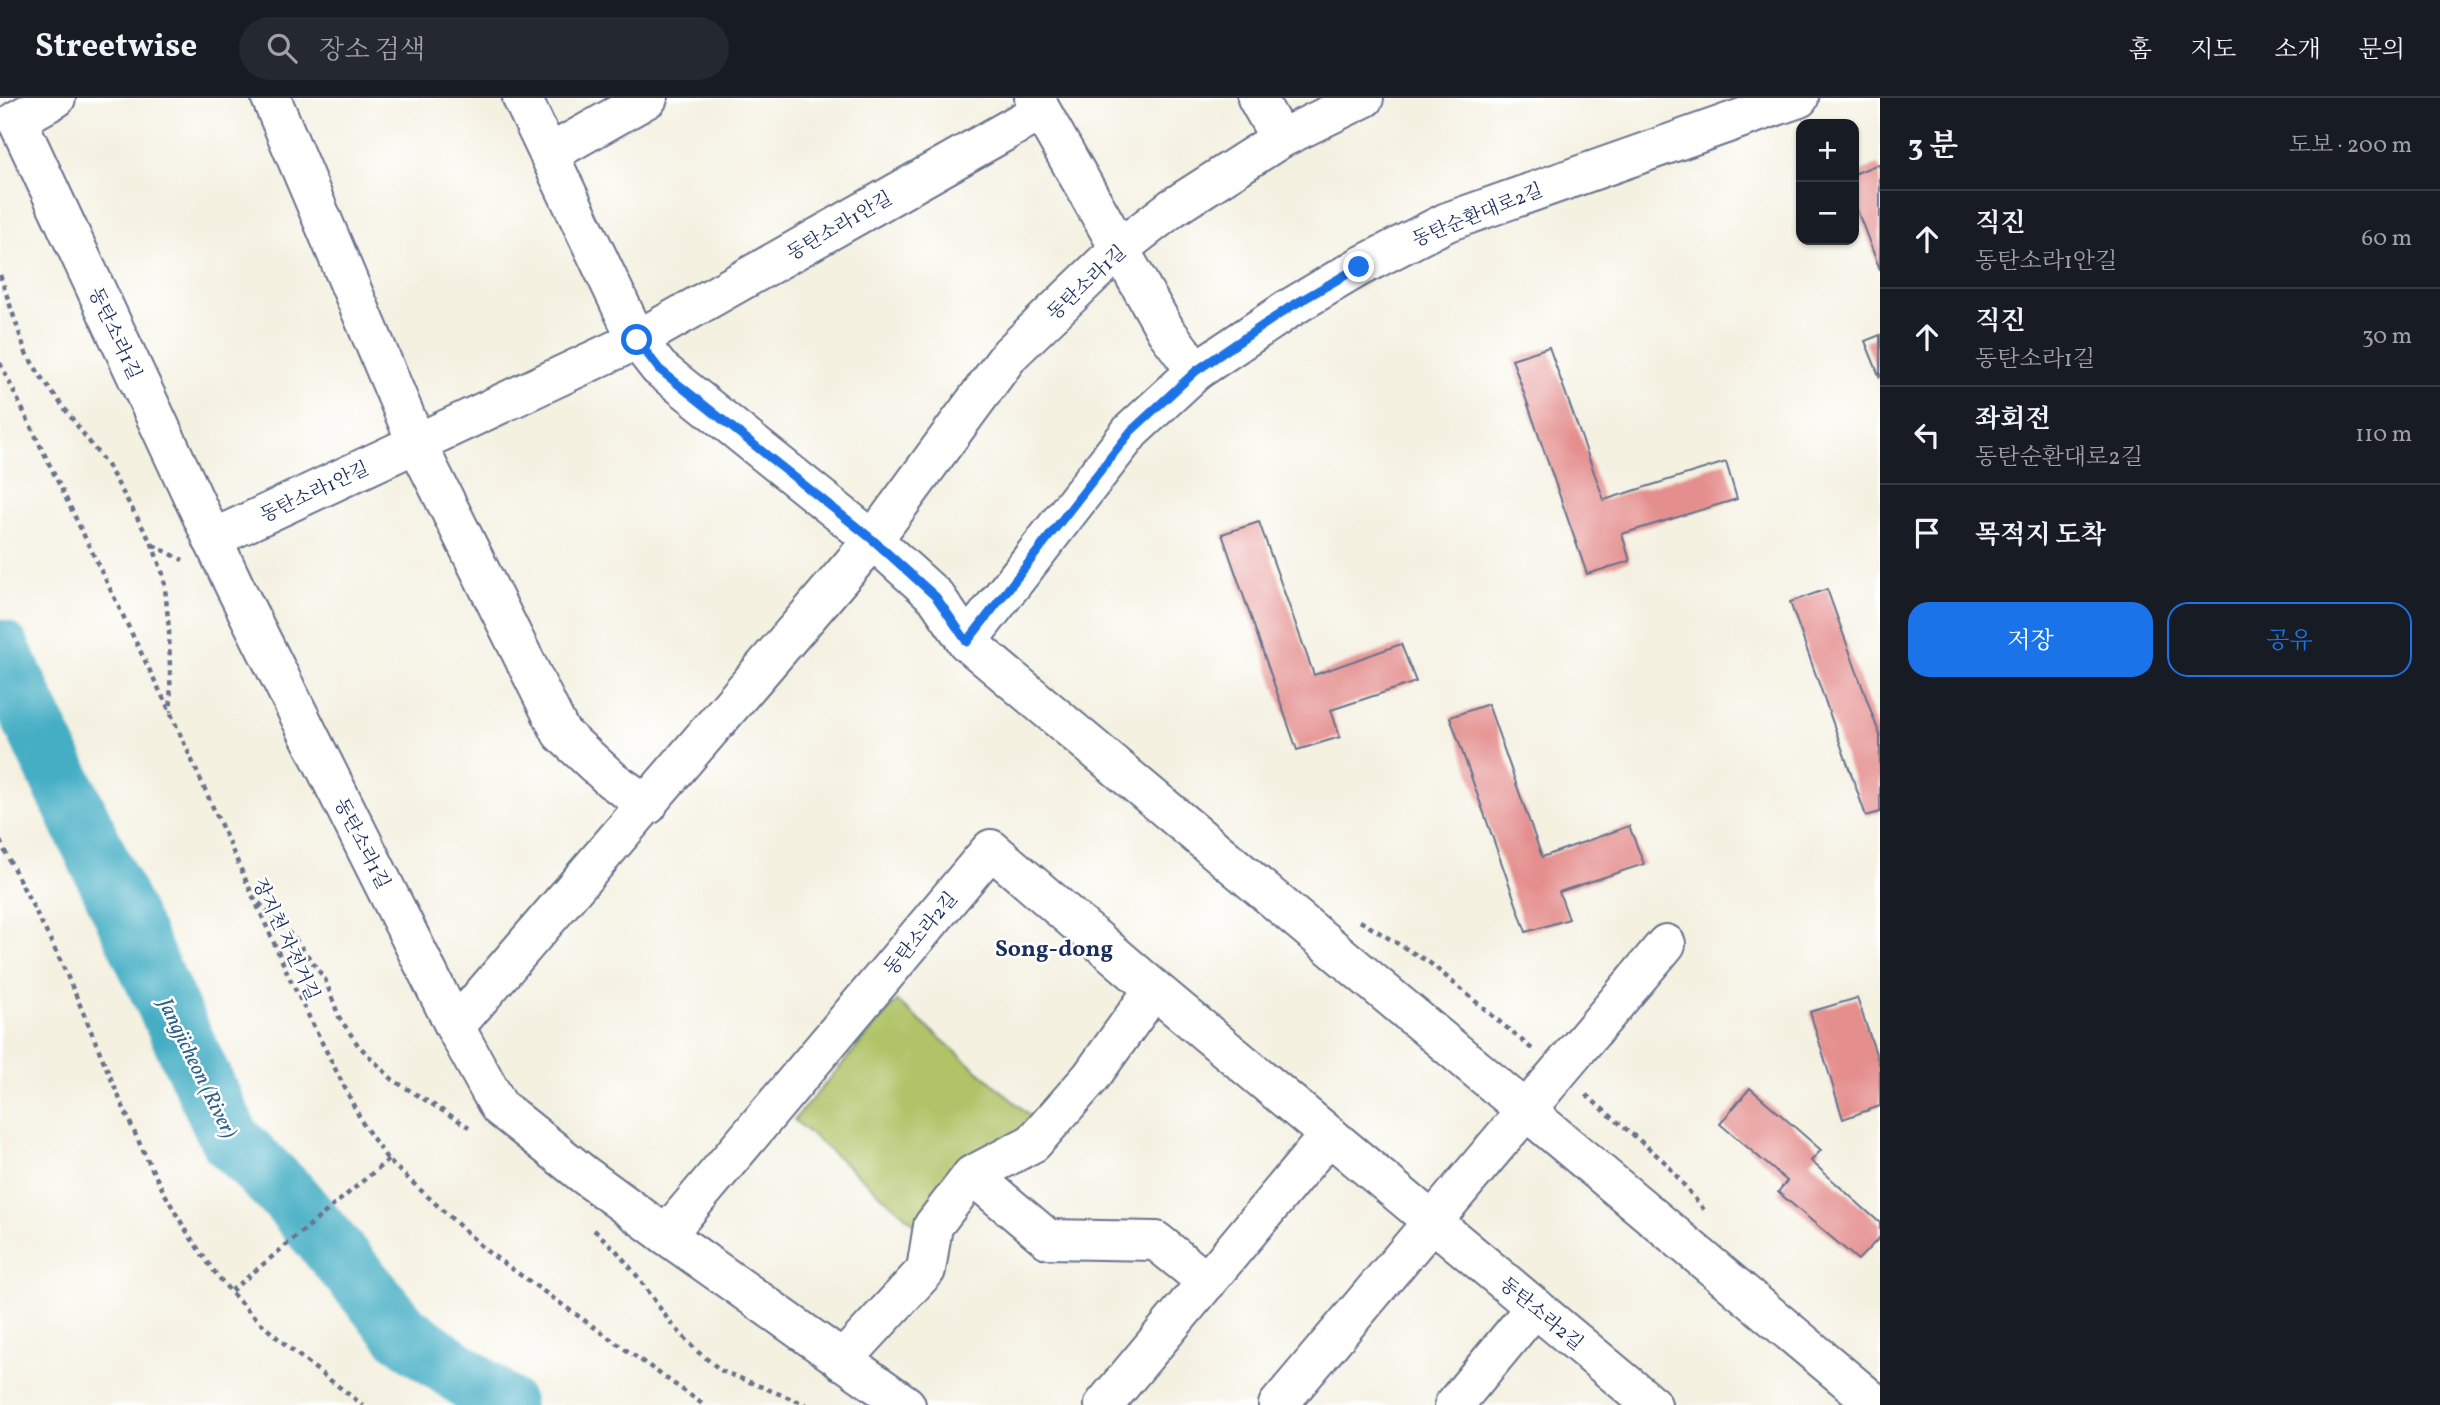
<!DOCTYPE html>
<html lang="ko">
<head>
<meta charset="utf-8">
<style>
	body { margin:0; font-family:Vollkorn,"Noto Serif KR",serif; background:#242831; color:#f1f3f6 }
	.controls { position:absolute; right:21px; top:21px; display:grid; overflow:hidden; border-radius:14px; box-shadow:0 2px 5px #0004 }
	.controls button { width:63px; height:63px; display:grid; place-items:center; padding:0; border:0; border-bottom:2px solid #363941; background:#171b24; color:#f1f3f6; font:35px sans-serif }
	.stop { position:absolute; width:21px; height:21px; margin:-16px; border:5px solid #1a73e8; border-radius:50%; background:#fff }
	.stop.end { background:#1a73e8; border-color:#fff; box-shadow:0 2px 7px #0008 }
	.list { margin:0; padding:0; list-style:none }
	h2 { display:flex; justify-content:space-between; align-items:center; height:91px; margin:0; padding:0 28px; font-size:30px }
	h2 small { font-size:23px; font-weight:400; color:#9ea1a6 }
	.list li { display:grid; grid-template-columns:46px 1fr auto; gap:21px; align-items:center; box-sizing:border-box; height:98px; padding:0 28px; border-top:2px solid #363941 }
	.list b { display:block; font-size:26px; white-space:nowrap }
	.list p { margin:0; font-size:23px; white-space:nowrap; color:#9ea1a6 }
	.list em { font-size:23px; font-style:normal; color:#9ea1a6 }
	.actions { display:flex; gap:14px; padding:21px 28px }
	.actions a { flex:1; padding:16px 0; border:2px solid #1a73e8; border-radius:21px; text-align:center; font-size:24px; color:#1a73e8 }
	.actions .main { background:#1a73e8; color:#fff }
	.icon { flex:none; width:38px; height:38px; fill:none; stroke:currentColor; stroke-width:2; stroke-linecap:round; stroke-linejoin:round }
	.map { position:relative; flex:none; width:1880px; height:1307px; overflow:hidden }
	header { display:flex; align-items:center; gap:42px; box-sizing:border-box; height:98px; padding:0 35px; background:#171b24; border-bottom:2px solid #363941 }
	header strong { font-size:33px }
	nav { display:flex; gap:38px; margin-inline-start:auto; font-size:24px }
	.search { width:490px; height:63px; background:#242831; display:flex; align-items:center; gap:18px; box-sizing:border-box; padding:0 24px; border-radius:38px; color:#9ea1a6; font-size:26px }
	main { display:flex }
	aside { flex:1; background:#171b24 }
	.map>svg:first-child { display:block }
	.green { fill:#b0c367; stroke:#667962; stroke-width:2 }
	.lines { fill:none; stroke-linecap:round; stroke-linejoin:round }
	.river { stroke:#45aec4; stroke-width:61 }
	.building { fill:#e48e8d }
	.minor-casing { stroke:#67738c; stroke-width:42 }
	.path { stroke:#67738c; stroke-width:4.5; stroke-dasharray:5 5; stroke-linecap:butt }
	.minor { stroke:#fff; stroke-width:38 }
	.route { stroke:#1a73e8; stroke-width:9 }
	.labels { text-anchor:middle; stroke-width:5; stroke-linejoin:round; paint-order:stroke }
	.street-label { font-size:19px; fill:#1b2f5e; stroke:#fff }
	.water-label { font-size:21px; font-style:italic; fill:#2c6287; stroke:#fff }
	.quarter-label { font-size:23px; font-weight:bold; fill:#1b2f5e; stroke:#fff }
</style>
</head>
<body>
<header>
<strong>Streetwise</strong>
<div class="search"><svg class="icon" aria-label="search" viewBox="0 0 24 24"><circle cx="10" cy="10" r="6"/><path d="M15 15l6 6"/></svg>장소 검색</div>
<nav><a>홈</a><a>지도</a><a>소개</a><a>문의</a></nav>
</header>
<main>
<div class="map">
<svg width="1880" height="1307" viewBox="0 0 1880 1307">
	<rect width="100%" height="100%" fill="#fff"/>
	<filter id="ink" filterUnits="userSpaceOnUse"><feTurbulence type="fractalNoise" baseFrequency=".0143" numOctaves="2"/><feDisplacementMap in="SourceGraphic" scale="14" xChannelSelector="R" yChannelSelector="G"/><feConvolveMatrix kernelMatrix="1 2 1 2 8 2 1 2 1" color-interpolation-filters="sRGB"/></filter>
	<filter id="wash" filterUnits="userSpaceOnUse"><feTurbulence type="fractalNoise" baseFrequency=".00686" numOctaves="4" result="noise"/><feDisplacementMap in="SourceGraphic" scale="28" xChannelSelector="R" yChannelSelector="G"/><feGaussianBlur stdDeviation="1.57" result="paint"/><feColorMatrix in="noise" values="0 0 0 0 0 0 0 0 0 0 0 0 0 0 0 0 0 1.4 0 .05"/><feComposite in="paint" operator="in"/></filter>
	<g filter="url(#wash)">
		<rect width="100%" height="100%" fill="#f4f1e1"/>
		<polygon class="green" points="897,903 1035,1022 916,1127 794,1022"/>
		<g class="lines">
			<polyline class="river" points="0,552 230,1041 289,1099 402,1234 504,1307"/>
		</g>
		<g id="blocks">
			<g class="building">
				<polygon points="1878,66 1880,70 1880,172 1854,104 1854,76"/>
				<polygon points="1880,237 1880,280 1865,243"/>
				<polygon points="1549,249 1604,402 1726,364 1737,401 1622,436 1630,463 1587,476 1512,261"/>
				<polygon points="1259,424 1314,577 1401,546 1416,584 1331,612 1340,639 1297,652 1222,436"/>
				<polygon points="1827,491 1880,638 1880,714 1866,718 1790,504"/>
				<polygon points="1488,606 1542,759 1629,728 1644,766 1559,794 1569,821 1526,834 1450,619"/>
				<polygon points="1857,900 1880,968 1880,1008 1843,1021 1810,914"/>
				<polygon points="1750,990 1821,1052 1811,1063 1880,1125 1880,1139 1858,1162 1778,1094 1787,1083 1720,1026"/>
			</g>
		</g>
	</g>
	<g filter="url(#ink)">
		<use href="#blocks" fill-opacity="0" stroke="#67738c" stroke-width="2"/>
		<g class="lines">
			<g class="minor-casing">
				<g id="minor">
					<polyline points="56,0 17,22 234,487 455,929 873,442 1010,256 1119,151 1172,110 1280,41 1364,0"/>
					<polyline points="271,0 417,346 561,635 612,682 648,707"/>
					<polyline points="522,0 637,242 659,270 873,442 936,499 967,544 1877,1307"/>
					<polyline points="1034,0 1166,233 1196,273"/>
					<polyline points="1257,0 1280,41"/>
					<polyline points="549,56 648,0"/>
					<polyline points="212,441 637,242 1041,13"/>
					<polyline points="967,544 1131,333 1196,273 1290,210 1359,169 1447,124 1799,0"/>
					<polyline points="455,929 499,1009 583,1076 666,1137"/>
					<polyline points="972,1077 1048,1141 1156,1143 1207,1184"/>
					<polyline points="842,1263 926,1172 933,1128 972,1077 1033,1045 1091,979 1154,891"/>
					<polyline points="906,1307 666,1137 991,751 1154,891 1652,1307"/>
					<polyline points="1104,1307 1329,1037"/>
					<polyline points="1278,1307 1666,846"/>
					<polyline points="1454,1307 1535,1209"/>
				</g>
			</g>
			<g class="path">
				<polyline points="0,177 26,255 43,282 109,370 152,446 164,479 169,532 171,614"/>
				<polyline points="0,265 171,616 292,885 363,1026 388,1062 488,1154 704,1307"/>
				<polyline points="153,447 183,462"/>
				<path d="M0,743C19,783 41,822 60,862C112,974 149,1097 230,1193C268,1237 317,1272 363,1307"/>
				<polyline points="252,798 296,842 325,881 339,919 358,947 393,982 469,1029"/>
				<polyline points="1360,823 1430,865 1532,951"/>
				<polyline points="1586,997 1666,1065 1705,1113"/>
				<polyline points="594,1132 615,1151 638,1179 669,1223 698,1254 722,1273 807,1307"/>
				<polyline points="231,1193 388,1062"/>
			</g>
			<use href="#minor" class="minor"/>
		</g>
	</g>
	<g class="lines" filter="url(#ink)">
		<polyline class="route" points="637,242 659,271 873,442 936,499 967,544 1131,333 1196,273 1290,209 1359,169"/>
	</g>
	<g class="labels">
		<g class="street-label">
			<text transform="translate(1477 116) rotate(-22)" y="7">동탄순환대로2길</text>
			<text transform="translate(839 127) rotate(-30)" y="7">동탄소라1안길</text>
			<text transform="translate(1086 184) rotate(-43)" y="7">동탄소라1길</text>
			<text transform="translate(116 235) rotate(65)" y="7">동탄소라1길</text>
			<text transform="translate(314 393) rotate(-25)" y="7">동탄소라1안길</text>
			<text transform="translate(363 745) rotate(63)" y="7">동탄소라1길</text>
			<text transform="translate(920 835) rotate(-50)" y="7">동탄소라2길</text>
			<text transform="translate(287 841) rotate(65)" y="7">장지천 자전거길</text>
			<text transform="translate(1542 1215) rotate(40)" y="7">동탄소라2길</text>
		</g>
		<g class="water-label">
			<text transform="translate(198 970) rotate(64)" y="7">Jangjicheon (River)</text>
		</g>
		<g class="quarter-label">
			<text x="1054" y="858">Song-dong</text>
		</g>
	</g>
</svg>
<div class="controls">
<button>+</button>
<button>−</button>
</div>
<div class="stop" style="left:637px;top:242px"></div>
<div class="stop end" style="left:1359px;top:169px"></div>
</div>
<aside>
<h2>3 분<small>도보 · 200 m</small></h2>
<ul class="list">
<li><svg class="icon" aria-label="ahead" viewBox="0 0 24 24"><path d="M12 20V5M6 11l6-6 6 6"/></svg><div><b>직진</b><p>동탄소라1안길</p></div><em>60 m</em></li>
<li><svg class="icon" aria-label="ahead" viewBox="0 0 24 24"><path d="M12 20V5M6 11l6-6 6 6"/></svg><div><b>직진</b><p>동탄소라1길</p></div><em>30 m</em></li>
<li><svg class="icon" aria-label="left" viewBox="0 0 24 24"><path d="M17 20v-9H6M10 6l-5 5 5 5"/></svg><div><b>좌회전</b><p>동탄순환대로2길</p></div><em>110 m</em></li>
<li><svg class="icon" aria-label="arrive" viewBox="0 0 24 24"><path d="M6 21V4h12l-3 4 3 4H6"/></svg><div><b>목적지 도착</b></div></li>
</ul>
<div class="actions"><a class="main">저장</a><a>공유</a></div>
</aside>
</main>
</body>
</html>
